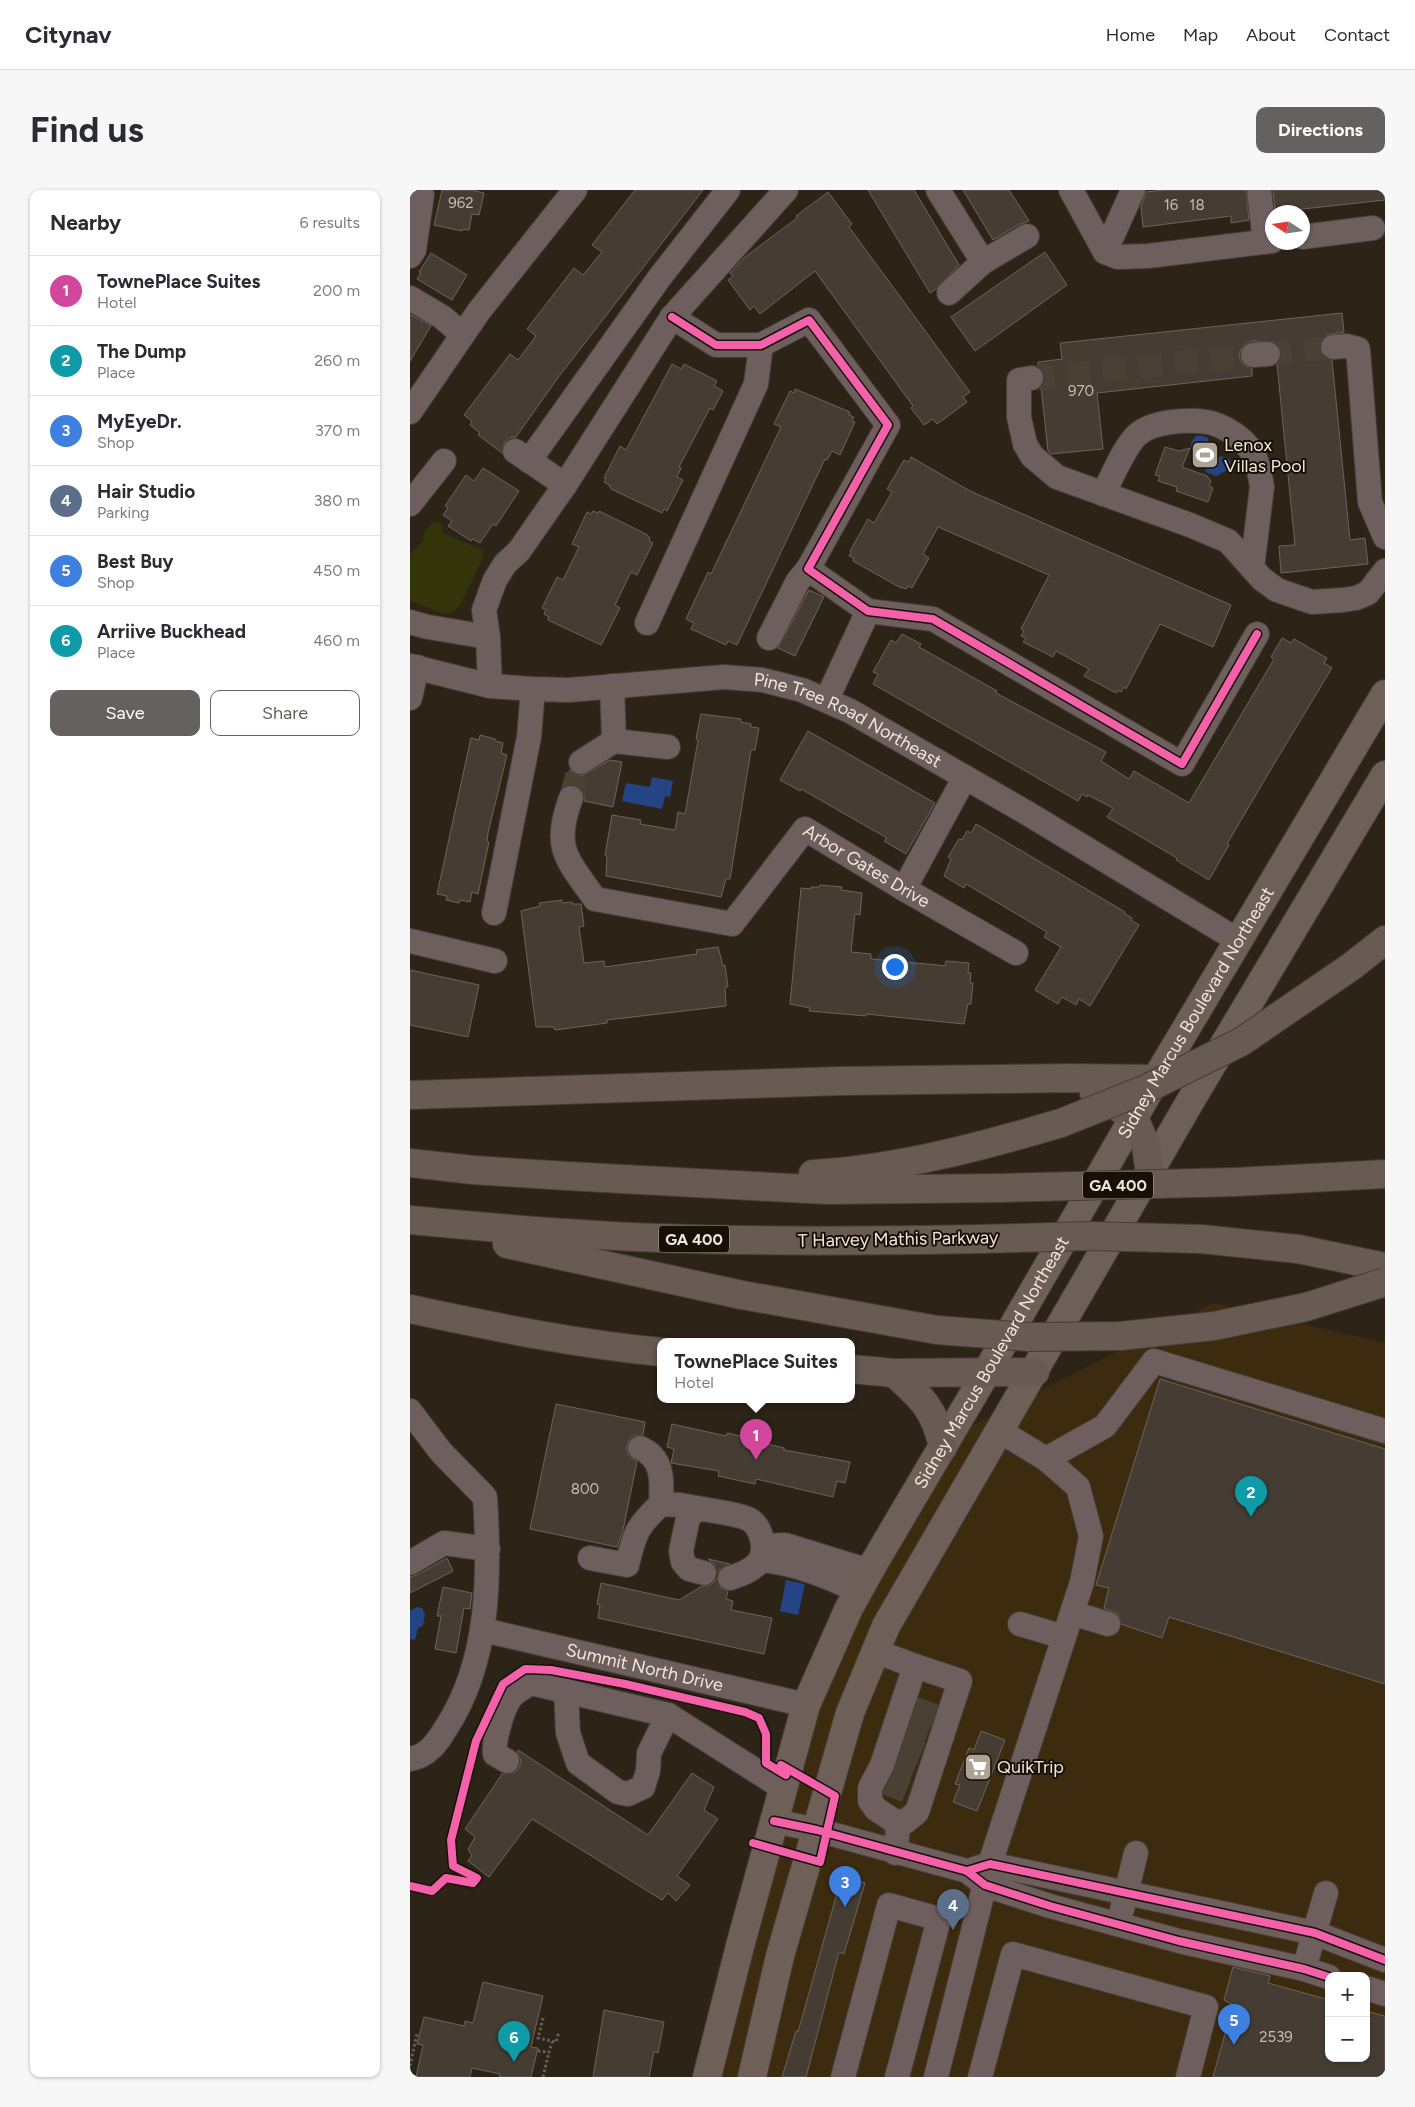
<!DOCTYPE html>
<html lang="en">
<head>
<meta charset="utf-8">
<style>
	body { margin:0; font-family:Figtree,sans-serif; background:#f7f7f7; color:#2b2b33 }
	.controls { position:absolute; right:15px; bottom:15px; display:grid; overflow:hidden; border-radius:10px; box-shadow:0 1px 4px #0004 }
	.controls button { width:45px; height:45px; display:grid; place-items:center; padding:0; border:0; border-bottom:1px solid #e1e1e2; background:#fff; color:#2b2b33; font:25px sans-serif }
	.compass { position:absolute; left:855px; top:15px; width:45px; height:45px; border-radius:50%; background:#fff; box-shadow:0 1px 4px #0004; rotate:282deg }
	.you { position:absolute; left:484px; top:776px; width:18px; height:18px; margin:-12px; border:4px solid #fff; border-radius:50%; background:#1a73e8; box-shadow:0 0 0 8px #1a73e833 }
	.badge { display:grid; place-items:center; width:32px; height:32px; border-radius:50%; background:#65615f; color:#fff; font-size:16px; font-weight:700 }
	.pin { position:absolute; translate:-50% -41px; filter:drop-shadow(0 1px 2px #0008) }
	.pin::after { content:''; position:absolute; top:26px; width:18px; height:15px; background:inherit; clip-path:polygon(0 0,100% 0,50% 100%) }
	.popup { position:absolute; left:247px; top:1148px; width:198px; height:65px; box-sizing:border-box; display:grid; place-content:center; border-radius:10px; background:#fff; filter:drop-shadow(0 1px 4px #0005); font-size:16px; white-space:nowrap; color:#7c7c81 }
	.popup b { font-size:19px; color:#2b2b33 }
	.popup::after { content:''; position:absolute; left:50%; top:100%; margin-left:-10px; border:10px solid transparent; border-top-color:#fff }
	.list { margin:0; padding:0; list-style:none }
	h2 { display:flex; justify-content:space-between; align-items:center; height:65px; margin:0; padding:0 20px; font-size:21px }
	h2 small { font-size:16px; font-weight:400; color:#7c7c81 }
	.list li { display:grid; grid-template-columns:32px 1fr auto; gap:15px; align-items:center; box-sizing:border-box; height:70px; padding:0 20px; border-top:1px solid #e1e1e2 }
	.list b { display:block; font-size:19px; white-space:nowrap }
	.list p { margin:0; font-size:16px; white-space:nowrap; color:#7c7c81 }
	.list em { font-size:16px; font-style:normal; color:#7c7c81 }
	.actions { display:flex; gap:10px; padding:15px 20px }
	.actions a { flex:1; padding:11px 0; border:1px solid #65615f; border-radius:10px; text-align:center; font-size:18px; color:#65615f }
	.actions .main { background:#65615f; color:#fff }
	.map { position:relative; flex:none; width:975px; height:1887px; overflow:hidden; border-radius:10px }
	header { display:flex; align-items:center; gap:30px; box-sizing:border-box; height:70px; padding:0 25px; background:#fff; border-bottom:1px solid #e1e1e2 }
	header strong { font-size:24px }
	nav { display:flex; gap:28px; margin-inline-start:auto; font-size:18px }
	.intro { display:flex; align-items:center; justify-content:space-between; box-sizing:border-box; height:120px; padding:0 30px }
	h1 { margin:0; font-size:35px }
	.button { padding:12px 22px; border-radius:10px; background:#65615f; color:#fff; font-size:18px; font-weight:700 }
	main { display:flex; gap:30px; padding:0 30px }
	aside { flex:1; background:#fff; border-radius:10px; box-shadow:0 1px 4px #0004 }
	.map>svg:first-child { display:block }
	.built { fill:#3d2b10; fill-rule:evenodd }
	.green { fill:#33340a }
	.water { fill:#254485 }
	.building { fill:#453d33; stroke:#6c645b }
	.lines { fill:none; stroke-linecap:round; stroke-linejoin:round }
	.minor-tunnel { stroke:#4a4135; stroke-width:24; stroke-dasharray:24 12; stroke-linecap:butt }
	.minor-casing { stroke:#473e35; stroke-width:26 }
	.major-casing { stroke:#473e35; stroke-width:30 }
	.highway-casing { stroke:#473e35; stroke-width:30 }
	.path { stroke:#685d58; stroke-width:3; stroke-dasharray:2.5 2.5; stroke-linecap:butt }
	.minor { stroke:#6e5f5e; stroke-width:24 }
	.major { stroke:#6e5f59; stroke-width:28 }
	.highway { stroke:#695b54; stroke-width:28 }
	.highway-bridge-casing { stroke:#473e35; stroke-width:30; stroke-linecap:butt }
	.highway-bridge { stroke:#695b54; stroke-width:28 }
	.cycleway-casing { stroke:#171007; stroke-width:11 }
	.cycleway { stroke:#f560ab; stroke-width:8 }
	.labels { text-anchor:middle; stroke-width:4; stroke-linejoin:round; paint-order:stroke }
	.number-label { font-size:15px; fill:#c6bcb0 }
	.shield { fill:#171007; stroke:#b0a69a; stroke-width:1 }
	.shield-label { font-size:16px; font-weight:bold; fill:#f1e7d9 }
	.poi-label { font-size:18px; fill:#f1e7d9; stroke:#171007; text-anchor:start }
	.street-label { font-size:18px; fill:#f1e7d9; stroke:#171007 }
</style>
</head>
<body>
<header>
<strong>Citynav</strong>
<nav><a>Home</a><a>Map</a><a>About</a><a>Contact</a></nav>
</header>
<div class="intro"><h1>Find us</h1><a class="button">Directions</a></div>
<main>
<aside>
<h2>Nearby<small>6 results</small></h2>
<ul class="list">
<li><span class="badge" style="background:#d1479c">1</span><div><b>TownePlace Suites</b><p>Hotel</p></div><em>200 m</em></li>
<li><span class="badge" style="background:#0f9aa8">2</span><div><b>The Dump</b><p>Place</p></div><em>260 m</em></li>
<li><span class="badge" style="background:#3f7fe0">3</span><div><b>MyEyeDr.</b><p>Shop</p></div><em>370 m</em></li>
<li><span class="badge" style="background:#5c6f8a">4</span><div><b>Hair Studio</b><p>Parking</p></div><em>380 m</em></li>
<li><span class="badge" style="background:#3f7fe0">5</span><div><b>Best Buy</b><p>Shop</p></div><em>450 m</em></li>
<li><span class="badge" style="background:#0f9aa8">6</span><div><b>Arriive Buckhead</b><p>Place</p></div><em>460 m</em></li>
</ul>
<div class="actions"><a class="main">Save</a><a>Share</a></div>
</aside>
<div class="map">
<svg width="975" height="1887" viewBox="0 0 975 1887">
	<rect width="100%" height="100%" fill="#2d2418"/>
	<path class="built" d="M803,1113L975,1153V1887H309L412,1504L529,1252ZM919,1786H956V1868H919Z"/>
	<path class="green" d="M25,332L32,334L33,343L73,360L74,365L50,416L44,421L35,424L0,411V365L13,351C13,341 16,337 25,332Z"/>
	<g class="water">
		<path d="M786,246H793L798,248C799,252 797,256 799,260C803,270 814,264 820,270L821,274L816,281L806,286L796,282L791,268L781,258V252Z"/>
		<polygon points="242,587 263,591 260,607 255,606 252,619 212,611 216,593 240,597"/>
		<polygon points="376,1390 395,1394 388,1425 370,1421"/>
		<polygon points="7,1417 12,1418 15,1424 13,1436 8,1438 5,1450 0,1449 0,1421"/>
	</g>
	<g class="building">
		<polygon points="32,0 62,0 74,3 69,25 62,24 59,40 52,39 52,41 24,35"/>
		<polygon points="225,0 293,0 147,189 106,247 99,248 94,253 92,263 68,245 70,243 60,235 62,231 54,225 100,164 108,170 126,146 117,139 164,78 173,85 192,62 182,55"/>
		<polygon points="458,0 504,0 549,75 526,99 520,103"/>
		<polygon points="553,0 599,0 619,31 610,34 583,50"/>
		<polygon points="754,0 836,0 839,30 821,33 821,26 733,37 731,17 736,2"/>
		<polygon points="863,0 975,0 975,10 865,22"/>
		<polygon points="418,2 442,34 439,37 560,202 553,207 557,212 527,234 523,229 514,235 501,218 503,216 405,81 350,124 344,116 340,120 318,90 323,86 320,83 335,67 387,28 386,26"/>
		<polygon points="635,62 657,95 565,161 541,127"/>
		<polygon points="21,63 57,85 42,110 7,89 11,83 9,82"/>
		<polygon points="932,123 934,142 916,145 911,151 909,159 912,165 922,170 940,350 955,348 958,374 871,383 869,356 885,355 867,174 870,170 872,163 869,156 864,152 842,151 835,154 831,159 829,165 831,172 837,177 842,178 842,186 687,203 693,259 641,264 638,261 631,197 635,186 628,177 628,172 652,169 650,153"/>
		<polygon points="0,124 21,136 0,171"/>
		<polygon points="262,174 271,179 274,174 307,191 304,196 313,201 303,220 300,218 269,277 271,278 267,287 273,290 257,321 254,319 252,323 201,299 199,295 194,292 196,289 194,288 210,256 216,260"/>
		<polygon points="385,199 440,222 439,225 444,227 442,231 445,232 430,265 422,261 417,270 415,269 327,455 318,451 316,455 281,439 284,433 276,429 298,382 301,384 371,237 364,234 380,201 384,203"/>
		<polygon points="755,257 769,261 780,258 772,277 797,286 801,291 799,296 803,298 798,312 766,301 767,297 748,291 750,286 745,285"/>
		<polygon points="501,267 560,301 821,415 803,457 750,434 716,499 714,497 711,502 707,500 706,503 674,486 679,479 646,461 643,467 613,452 616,448 611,446 614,441 611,439 639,385 528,337 513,364 519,368 502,398 498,396 496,399 491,397 491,398 443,371 444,368 439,366 441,362 440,361 458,329 464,333 482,302 477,299 494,270 499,272"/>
		<polygon points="73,278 109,301 86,336 83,334 70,353 63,349 61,351 38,336 42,331 33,325 38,318 35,316 56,285 64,291"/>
		<polygon points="183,321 188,323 189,321 236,344 240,348 239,351 243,353 227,385 221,382 205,415 210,418 191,455 138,430 139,427 134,424 136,420 132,418 147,387 153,390 169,357 162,354 177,322 181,324"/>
		<polygon points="399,400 414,407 385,466 368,458"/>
		<polygon points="492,444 511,454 509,457 587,501 586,503 696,562 691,571 719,589 724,581 779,613 864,469 861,467 872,448 881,453 884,449 917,468 914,473 922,478 864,574 817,654 819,655 799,690 766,670 767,668 697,627 703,618 678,605 677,607 672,604 668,611 463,494 468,484 463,482 481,450 486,453"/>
		<polygon points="291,524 331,529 331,532 341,534 341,537 349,538 345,560 341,560 320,689 316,689 311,707 196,686 197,666 195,665 202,625 231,630 230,634 265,640 268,622 275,624 288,550 286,549"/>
		<polygon points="398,541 525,613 496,664 474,651 477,648 391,599 390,601 370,590"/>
		<polygon points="70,545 85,549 85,551 93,553 91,563 97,565 78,643 77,652 79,652 68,704 62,702 60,712 50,710 49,713 36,710 37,706 27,704 61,548 69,550"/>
		<polygon points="200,570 212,572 203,617 174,611 174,605 171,598 165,595 156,595 160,580 165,584 172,586"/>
		<polygon points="566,634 715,722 714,723 722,728 721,730 729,735 680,816 669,809 666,815 652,807 648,814 625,800 651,757 634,747 637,742 556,694 554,698 534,686 541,669 538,667 549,649 552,650 557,641 561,643"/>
		<polygon points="410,695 432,697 431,700 452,703 450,725 445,724 441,762 461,764 461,769 528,775 535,776 536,771 559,773 558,783 561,783 560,793 563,793 561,814 558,814 554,834 456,824 456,826 399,821 400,818 380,814 391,698 401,699 401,697 409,697"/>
		<polygon points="152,710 152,713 162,712 162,714 171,714 174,736 169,737 174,773 194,771 195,777 287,764 286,760 308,757 313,776 315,775 318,797 315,797 316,816 197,830 197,833 145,840 144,837 126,837 111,721 130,716 129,713"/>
		<polygon points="0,780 69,795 58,847 0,835"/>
		<polygon points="750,1189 975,1259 975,1494 759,1427 752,1448 711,1434 708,1424 694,1418 699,1398 686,1395"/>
		<polygon points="146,1214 235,1232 233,1245 223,1246 218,1252 216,1258 218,1265 227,1272 213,1340 207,1357 120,1339"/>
		<polygon points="262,1234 316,1246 317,1243 353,1251 353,1253 374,1258 374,1260 440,1272 435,1293 427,1291 423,1307 346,1289 345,1294 308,1286 309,1281 261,1273 264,1259 257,1257"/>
		<polygon points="37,1368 43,1381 0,1403 0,1387 7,1385"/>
		<polygon points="298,1369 320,1374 310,1379 307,1383 304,1374"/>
		<polygon points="307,1388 311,1398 318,1401 316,1409 323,1411 321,1420 362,1428 354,1464 188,1428 190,1415 187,1414 191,1393 269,1410 292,1396 298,1396 303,1393"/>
		<polygon points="33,1397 62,1403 60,1419 54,1418 46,1463 25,1459 31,1426 27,1426"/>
		<polygon points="571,1541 595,1550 567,1621 543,1612 550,1595 545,1594 559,1558 564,1560"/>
		<polygon points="108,1560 238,1645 282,1583 304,1597 294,1620 308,1629 267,1686 280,1695 266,1711 258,1703 252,1710 122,1629 79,1687 58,1671 62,1665 58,1660 65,1647 55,1639 92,1584 103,1583 109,1578 111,1571 107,1562"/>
		<polygon points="433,1682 449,1686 448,1691 455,1693 434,1764 429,1762 396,1887 372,1887 386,1841 388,1842"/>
		<polygon points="823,1777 860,1786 858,1793 919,1810 919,1868 956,1868 956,1821 975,1826 975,1887 803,1887 823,1815 814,1810"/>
		<polygon points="73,1792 133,1806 121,1857 128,1858 121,1887 89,1887 90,1884 62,1878 60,1887 6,1887 13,1855 7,1854 14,1827 54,1836 55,1831 63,1833"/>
		<polygon points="194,1820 254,1832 248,1863 244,1862 239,1887 183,1887"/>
	</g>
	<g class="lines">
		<g class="minor-tunnel">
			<polyline points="858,164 923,157"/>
			<polyline points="621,188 843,165"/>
			<polyline points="161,608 171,572"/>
			<polyline points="503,1518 526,1527"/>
			<polyline points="495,1536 519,1545"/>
			<polyline points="489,1555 511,1564"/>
			<polyline points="481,1573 504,1582"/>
			<polyline points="474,1592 497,1601"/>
		</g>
		<g class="minor-casing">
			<g id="minor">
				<polyline points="528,0 573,72"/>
				<polyline points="661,0 695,62 708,67 738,66 862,51"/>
				<polyline points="849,0 855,52"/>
				<polyline points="892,47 963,38"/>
				<polyline points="695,62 723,0"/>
				<polyline points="0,66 4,60 12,5"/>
				<polyline points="539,103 573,72 617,46"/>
				<polyline points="0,108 32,127 52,144"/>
				<polyline points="262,127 306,155 351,155 399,130 478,235 398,379 458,421 523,429 772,574 847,444"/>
				<polyline points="923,157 936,156 948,159 960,312 975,347"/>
				<polyline points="843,165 858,164"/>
				<polyline points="621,188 609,190 609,227 615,254 622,266 647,287 780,335 818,351 852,389 867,400 902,412 933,410 946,408 958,403 975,381"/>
				<polyline points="0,222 69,121 165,0"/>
				<polyline points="105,261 155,295"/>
				<polyline points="119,271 250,87 318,0"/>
				<path d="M693,304C702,288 714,257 727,245C742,231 778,229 797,232C814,235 835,249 843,264C849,273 850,287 852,297L842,378"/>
				<polyline points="0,314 34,271"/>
				<polyline points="0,432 18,437 78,447"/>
				<polyline points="237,433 346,194 351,155"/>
				<polyline points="359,448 388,391 398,379"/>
				<path id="s1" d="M0,476L80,496L123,499L159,500L314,487L353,490L392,500L440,521L617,623L829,751"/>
				<polyline points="80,496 78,447 74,420 85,390 95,374 109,361 155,295 262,127 376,0"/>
				<polyline points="0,508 7,477"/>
				<polyline points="417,509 458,421"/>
				<polyline points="204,551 258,557"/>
				<polyline points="171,572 204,551 202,496"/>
				<path id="s2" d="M161,608C142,658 157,669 185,709L322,734L395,639L494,699L606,763"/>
				<polyline points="494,699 555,587"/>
				<polyline points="84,723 119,547 123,499"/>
				<polyline points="0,751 85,771"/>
				<path d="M0,1221L31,1262L75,1307C80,1384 80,1471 36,1538C27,1553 18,1566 0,1569"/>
				<path d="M230,1258C254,1268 252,1292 251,1314"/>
				<polyline points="636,1269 695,1236 744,1171 975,1241"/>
				<polyline points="354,1356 375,1355 459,1381"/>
				<path d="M180,1368L217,1375C225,1343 226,1337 251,1314L270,1315L287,1318"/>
				<path d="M352,1370C387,1374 417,1386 448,1401"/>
				<polyline points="0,1373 34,1353 78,1359"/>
				<path d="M294,1383L279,1379L273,1372L271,1361L278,1328L287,1318C298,1320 333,1325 340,1330C347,1334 350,1342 352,1349C358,1373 340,1382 320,1388"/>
				<polyline points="662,1423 698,1434"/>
				<polyline points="610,1434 654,1447"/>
				<path id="s3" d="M73,1440L396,1515"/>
				<polyline points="465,1461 505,1476 472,1575 460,1598 460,1611 466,1619 484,1631 488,1639 485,1663"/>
				<polyline points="156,1501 158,1543 168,1573 208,1602 218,1604 233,1597 238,1581 239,1563 258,1525"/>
				<path d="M97,1571L85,1564C83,1551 93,1517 101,1507C106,1501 115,1497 121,1493L258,1525L373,1598"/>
				<polyline points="364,1631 407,1640 557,1681 575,1695 640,1716 769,1751 894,1779 919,1787"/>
				<polyline points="484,1631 495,1632 507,1622 550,1491 505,1476"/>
				<polyline points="564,1679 580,1674 905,1743 975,1770"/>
				<polyline points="712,1720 726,1663"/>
				<polyline points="894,1779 916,1703"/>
				<polyline points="956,1798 975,1804"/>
				<polyline points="433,1887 479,1715 529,1729 487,1887"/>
				<polyline points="526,1887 580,1674 672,1392 681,1346 668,1297 636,1269 590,1241"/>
				<polyline points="570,1887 603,1764 796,1817 778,1887"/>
			</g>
		</g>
		<g class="major-casing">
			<g id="major">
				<path id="s4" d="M297,1887L330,1756L396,1515L439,1418L464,1373L576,1183L746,889L975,504"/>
				<polyline points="342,1887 370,1766 440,1523 476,1436 781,910 975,585"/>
			</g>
		</g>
		<g class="highway-casing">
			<g id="highway">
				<polyline points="942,776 975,750"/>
				<polyline points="684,903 724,927 736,956 740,984"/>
				<polyline points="0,905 430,891 659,888 746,889"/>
				<polyline points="0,973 63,980 157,986 417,1000 590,998"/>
				<path d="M403,984C487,979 570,957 651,933"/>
				<polyline points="826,992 975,984"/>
				<path d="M0,1030C83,1038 165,1045 249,1048C355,1052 463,1051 569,1049"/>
				<polyline points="791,1049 888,1059 975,1077"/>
				<polyline points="97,1054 332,1105 527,1140"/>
				<path d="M0,1119C84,1137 166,1154 251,1162"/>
				<polyline points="441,1179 484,1183 625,1182"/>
				<path d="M484,1183C511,1207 525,1219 533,1257"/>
			</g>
		</g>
		<g class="path">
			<polyline points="133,1828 128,1848 146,1852 149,1842"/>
			<polyline points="128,1861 139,1862 142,1852"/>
			<polyline points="0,1876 7,1843"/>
			<polyline points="133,1887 139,1862"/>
		</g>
		<use href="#minor" class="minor"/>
		<use href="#major" class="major"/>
		<use href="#highway" class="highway"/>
		<g class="highway-bridge-casing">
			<g id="highway-bridge">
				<polyline points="651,933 736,899 831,852 942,776"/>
				<polyline points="590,998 826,992"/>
				<polyline points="569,1049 680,1046 791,1049"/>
				<polyline points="527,1140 618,1147 710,1146 804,1136 896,1117 975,1092"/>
			</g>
		</g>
		<use href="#highway-bridge" class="highway-bridge"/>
		<g class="cycleway-casing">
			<g id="cycleway">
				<polyline points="262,127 306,155 351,155 399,130 478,235 398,379 458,421 523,429 772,574 847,444"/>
				<polyline points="364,1631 407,1640 557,1681 575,1695 640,1716 769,1751 894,1779 919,1787"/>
				<polyline points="343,1653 410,1672 425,1606 371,1575"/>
				<polyline points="557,1681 580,1674 905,1743 975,1770"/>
				<polyline points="0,1696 22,1701 36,1688 63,1693 67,1688 43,1676 41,1650 66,1551 93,1494 115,1479 141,1480 215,1494 335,1522 349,1528 356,1544 356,1573 376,1585"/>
			</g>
		</g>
		<use href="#cycleway" class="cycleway"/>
	</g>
	<defs>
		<g id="stadium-square" transform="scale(1.4375)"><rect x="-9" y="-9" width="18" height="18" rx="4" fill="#aca395" stroke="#171007"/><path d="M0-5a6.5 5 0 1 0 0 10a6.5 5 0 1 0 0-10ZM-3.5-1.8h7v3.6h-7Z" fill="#fff"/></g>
		<g id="supermarket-square" transform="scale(1.4375)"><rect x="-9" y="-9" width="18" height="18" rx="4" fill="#aca395" stroke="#171007"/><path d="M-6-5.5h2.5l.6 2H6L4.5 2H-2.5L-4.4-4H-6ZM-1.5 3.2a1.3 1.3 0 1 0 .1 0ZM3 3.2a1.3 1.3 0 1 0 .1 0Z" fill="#fff"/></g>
	</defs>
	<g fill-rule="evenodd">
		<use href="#stadium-square" x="795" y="265"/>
		<use href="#supermarket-square" x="568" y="1577"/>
	</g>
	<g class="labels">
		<g class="number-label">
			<text x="51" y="18">962</text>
			<text x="761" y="20">16</text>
			<text x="787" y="20">18</text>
			<text x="671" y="206">970</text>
			<text x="175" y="1304">800</text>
			<text x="866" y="1852">2539</text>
		</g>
		<g class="shield">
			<rect x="673" y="981.5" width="70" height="27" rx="4"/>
			<rect x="249" y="1035.5" width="70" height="27" rx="4"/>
		</g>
		<g class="shield-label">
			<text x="708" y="1001">GA 400</text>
			<text x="284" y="1055">GA 400</text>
		</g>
		<g class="poi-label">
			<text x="814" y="261">Lenox<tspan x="814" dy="21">Villas Pool</tspan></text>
			<text x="587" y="1583">QuikTrip</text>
		</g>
		<g class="street-label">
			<text dy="6" stroke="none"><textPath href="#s1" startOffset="450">Pine Tree Road Northeast</textPath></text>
			<text dy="6" stroke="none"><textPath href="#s2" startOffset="442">Arbor Gates Drive</textPath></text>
			<text dy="6" stroke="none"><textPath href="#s4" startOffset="1180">Sidney Marcus Boulevard Northeast</textPath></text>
			<text transform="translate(488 1049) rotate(-1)" y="6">T Harvey Mathis Parkway</text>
			<text dy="6" stroke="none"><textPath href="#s4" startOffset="775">Sidney Marcus Boulevard Northeast</textPath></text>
			<text dy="6" stroke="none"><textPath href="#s3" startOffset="166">Summit North Drive</textPath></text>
		</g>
	</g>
</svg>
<div class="controls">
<button>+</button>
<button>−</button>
</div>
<svg class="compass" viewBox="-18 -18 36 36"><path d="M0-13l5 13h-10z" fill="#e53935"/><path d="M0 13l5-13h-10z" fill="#7c7c81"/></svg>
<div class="you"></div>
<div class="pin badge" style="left:346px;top:1270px;background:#d1479c">1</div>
<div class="popup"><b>TownePlace Suites</b>Hotel</div>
<div class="pin badge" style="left:841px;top:1327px;background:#0f9aa8">2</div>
<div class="pin badge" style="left:435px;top:1717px;background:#3f7fe0">3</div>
<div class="pin badge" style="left:543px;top:1740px;background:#5c6f8a">4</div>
<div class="pin badge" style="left:824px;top:1855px;background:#3f7fe0">5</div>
<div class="pin badge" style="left:104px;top:1872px;background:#0f9aa8">6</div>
</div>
</main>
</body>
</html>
